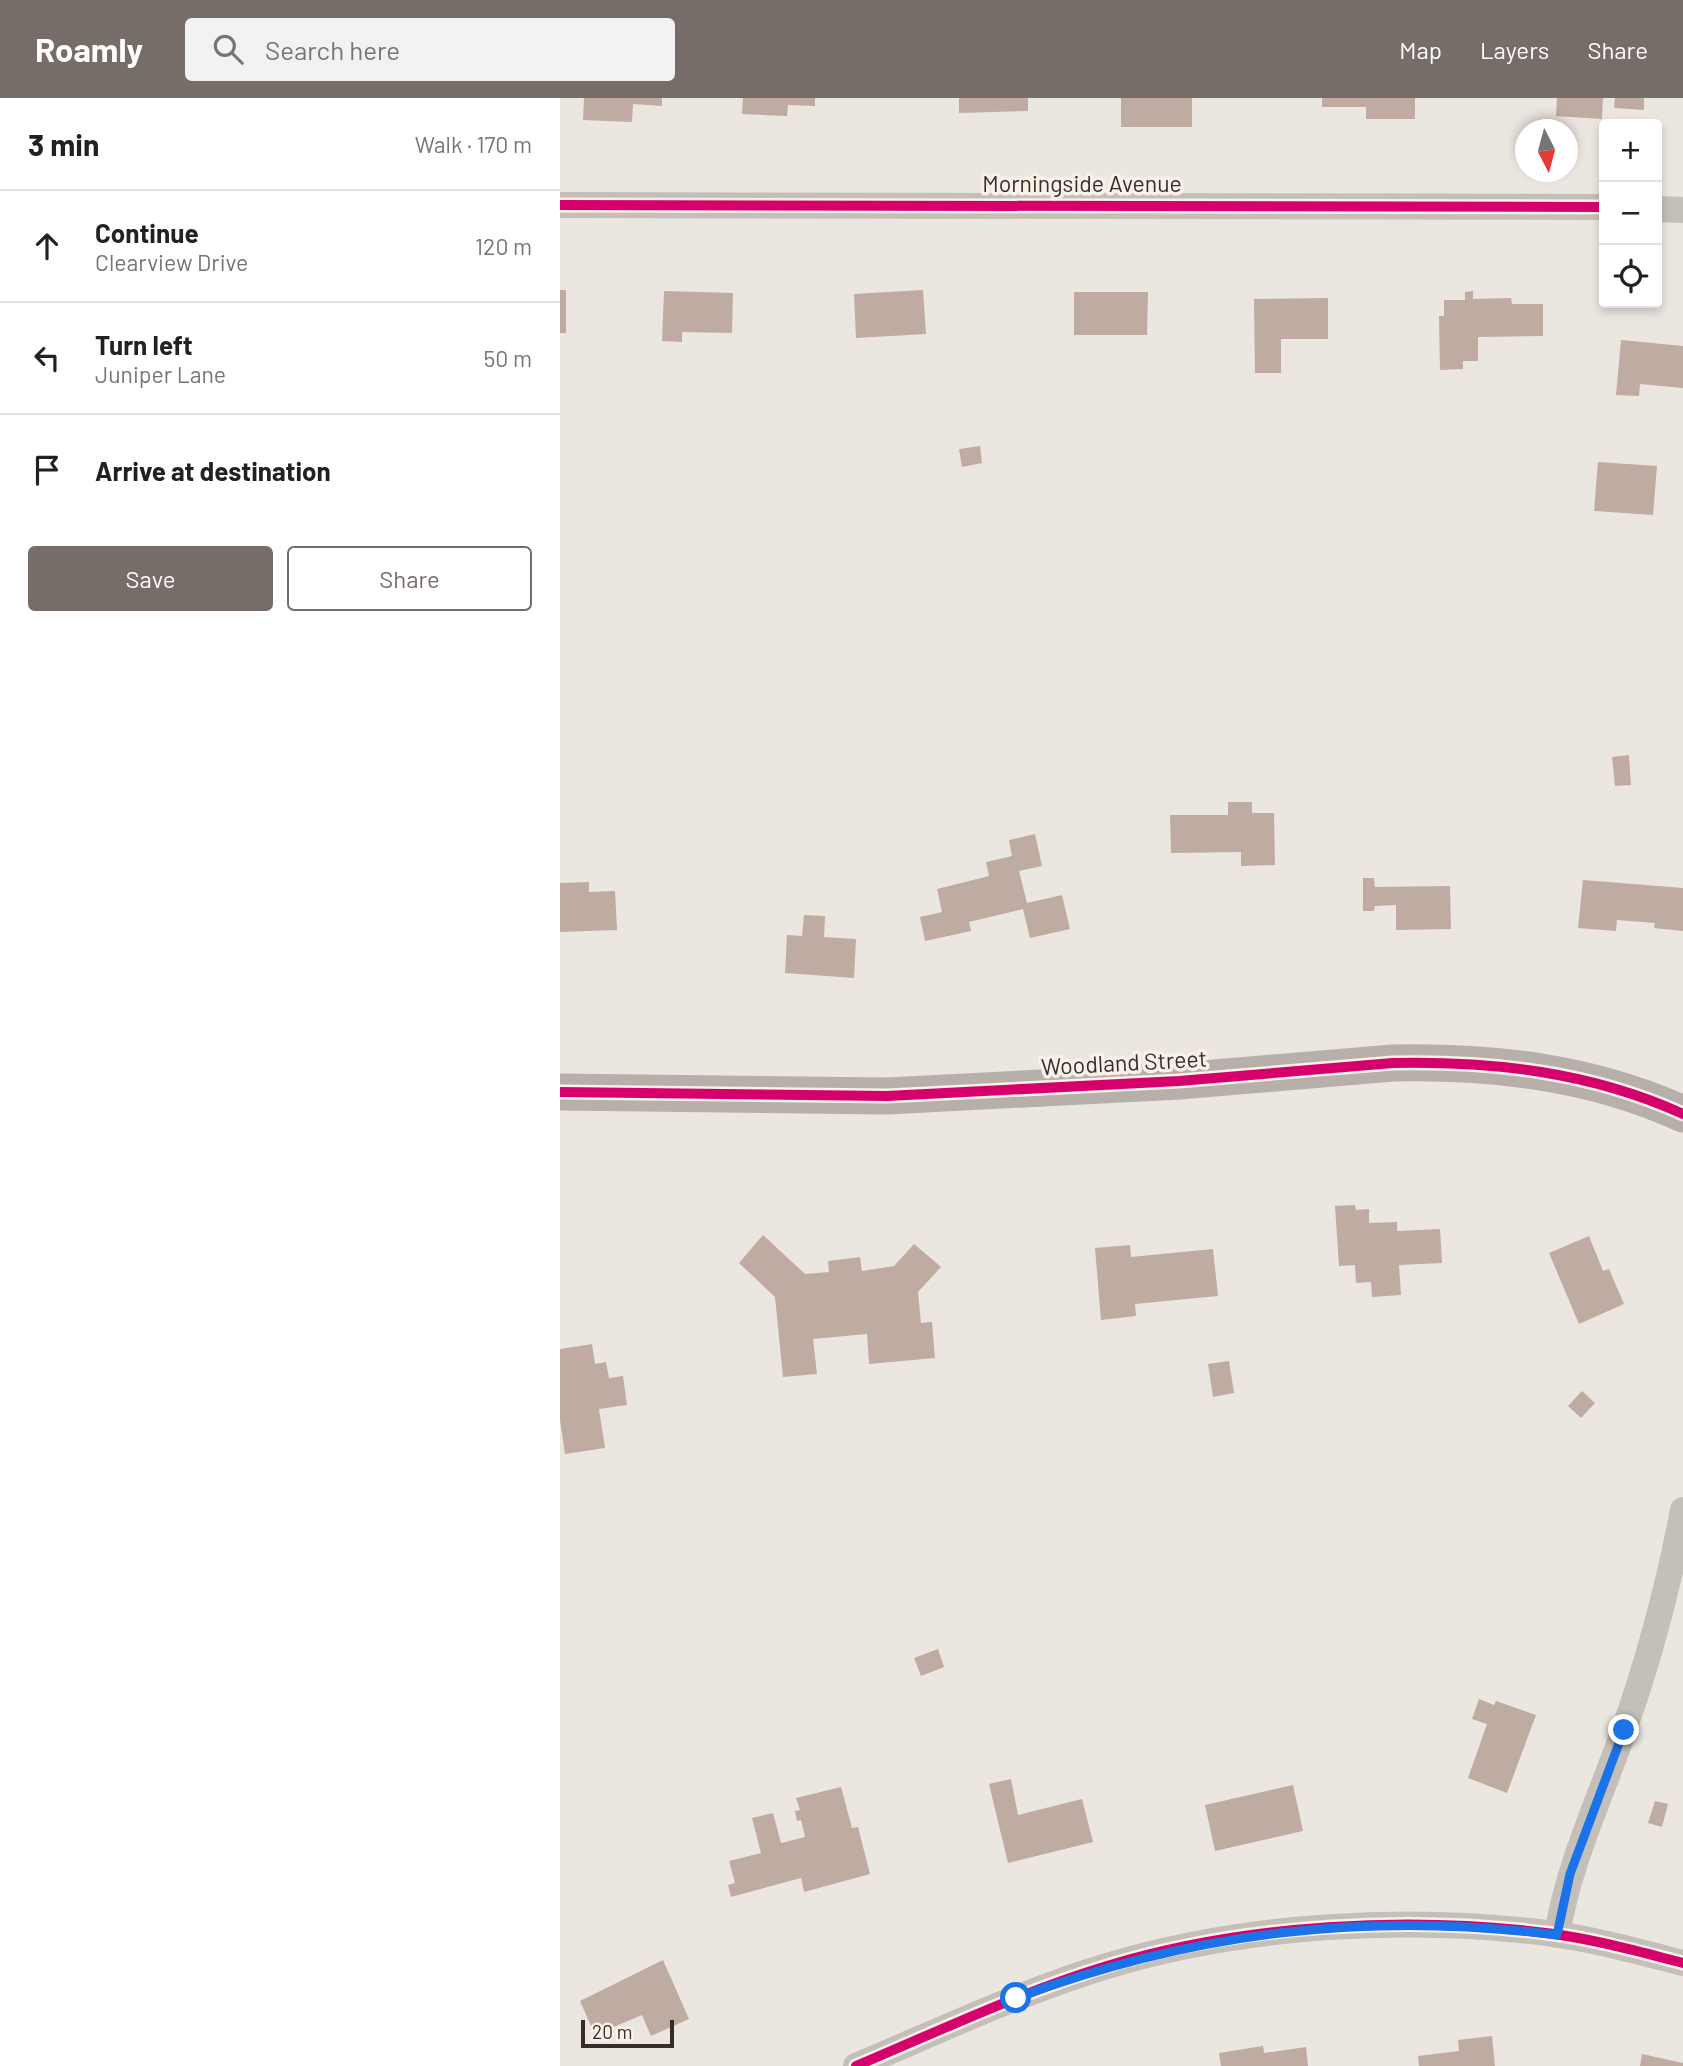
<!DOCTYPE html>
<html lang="en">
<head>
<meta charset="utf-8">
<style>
	body { margin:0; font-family:Barlow,sans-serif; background:#f2f2f2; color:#202124 }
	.controls { position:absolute; right:21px; top:21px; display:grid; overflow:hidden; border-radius:7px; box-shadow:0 4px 10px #0003 }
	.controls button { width:63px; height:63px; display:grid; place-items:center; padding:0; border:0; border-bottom:2px solid #e0e0e0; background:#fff; color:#202124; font:35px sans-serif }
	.compass { position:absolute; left:955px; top:21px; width:63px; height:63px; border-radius:50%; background:#fff; box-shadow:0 4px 10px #0003; rotate:174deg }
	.scale { position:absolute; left:21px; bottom:18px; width:93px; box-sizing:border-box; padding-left:7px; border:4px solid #362c28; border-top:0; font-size:19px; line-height:24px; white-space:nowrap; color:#362c28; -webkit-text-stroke:5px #f9f1e7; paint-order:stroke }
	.stop { position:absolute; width:21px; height:21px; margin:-16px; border:5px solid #1a73e8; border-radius:50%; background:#fff }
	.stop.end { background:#1a73e8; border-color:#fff; box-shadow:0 2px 7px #0008 }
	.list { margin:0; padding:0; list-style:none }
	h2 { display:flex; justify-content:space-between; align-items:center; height:91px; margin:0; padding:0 28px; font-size:30px }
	h2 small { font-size:23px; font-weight:400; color:#757577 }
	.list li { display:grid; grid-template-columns:46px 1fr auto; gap:21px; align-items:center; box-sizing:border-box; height:112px; padding:0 28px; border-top:2px solid #e0e0e0 }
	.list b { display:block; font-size:26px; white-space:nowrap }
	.list p { margin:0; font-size:23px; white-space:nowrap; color:#757577 }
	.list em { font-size:23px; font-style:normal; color:#757577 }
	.actions { display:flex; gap:14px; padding:21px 28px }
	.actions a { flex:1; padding:16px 0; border:2px solid #766d68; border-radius:7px; text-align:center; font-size:24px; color:#766d68 }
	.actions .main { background:#766d68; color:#fff }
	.icon { flex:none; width:38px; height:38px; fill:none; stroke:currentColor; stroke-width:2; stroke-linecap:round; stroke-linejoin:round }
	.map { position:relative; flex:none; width:1123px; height:1968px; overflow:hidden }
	header { display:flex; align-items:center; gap:42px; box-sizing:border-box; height:98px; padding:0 35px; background:#766d68; color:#fff }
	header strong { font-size:33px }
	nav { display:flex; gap:38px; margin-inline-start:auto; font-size:24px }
	.search { width:490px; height:63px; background:#f2f2f2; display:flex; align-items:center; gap:18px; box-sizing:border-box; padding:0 24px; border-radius:7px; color:#757577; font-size:26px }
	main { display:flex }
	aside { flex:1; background:#fff }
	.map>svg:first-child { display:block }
	.building { fill:#bfaba2 }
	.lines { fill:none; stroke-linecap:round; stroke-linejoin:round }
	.street { stroke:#c5bfb9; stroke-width:26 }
	.secondary { stroke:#b6afaa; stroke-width:37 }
	.cycleway-casing { stroke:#f9f1e7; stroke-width:15 }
	.cycleway { stroke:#d6006c; stroke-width:10 }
	.route { stroke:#1a73e8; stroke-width:9 }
	.labels { text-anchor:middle; stroke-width:7; stroke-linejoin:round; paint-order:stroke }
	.street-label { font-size:23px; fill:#362c28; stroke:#f9f1e7 }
</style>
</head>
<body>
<header>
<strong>Roamly</strong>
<div class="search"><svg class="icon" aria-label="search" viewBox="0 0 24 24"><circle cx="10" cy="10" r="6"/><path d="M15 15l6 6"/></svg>Search here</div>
<nav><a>Map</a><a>Layers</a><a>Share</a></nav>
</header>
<main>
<aside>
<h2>3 min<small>Walk · 170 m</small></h2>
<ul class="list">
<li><svg class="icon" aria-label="ahead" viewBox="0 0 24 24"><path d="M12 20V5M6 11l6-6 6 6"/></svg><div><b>Continue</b><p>Clearview Drive</p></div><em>120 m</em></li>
<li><svg class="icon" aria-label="left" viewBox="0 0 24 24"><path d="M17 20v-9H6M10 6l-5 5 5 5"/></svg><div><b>Turn left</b><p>Juniper Lane</p></div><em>50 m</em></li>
<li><svg class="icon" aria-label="arrive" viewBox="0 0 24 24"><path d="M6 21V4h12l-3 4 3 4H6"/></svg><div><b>Arrive at destination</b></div></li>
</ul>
<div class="actions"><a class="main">Save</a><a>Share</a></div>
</aside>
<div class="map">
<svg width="1123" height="1968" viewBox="0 0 1123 1968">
	<rect width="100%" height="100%" fill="#ece6e0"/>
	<g class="building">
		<polygon points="24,0 102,0 102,8 73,6 72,24 23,22"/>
		<polygon points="183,0 255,0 255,8 228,7 227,18 182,16"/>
		<polygon points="399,0 468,0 468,13 399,15"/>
		<rect x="561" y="0" width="71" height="29"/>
		<polygon points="762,0 855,0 855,21 806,21 806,9 762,9"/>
		<polygon points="997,0 1043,0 1042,21 996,18"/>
		<polygon points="1055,0 1084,0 1084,12 1054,10"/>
		<rect x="0" y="192" width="6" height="43"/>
		<polygon points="363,192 366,236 296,240 294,196"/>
		<polygon points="104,193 173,195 172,235 122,234 122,244 102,243"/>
		<polygon points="913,193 913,201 951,200 952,206 983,206 983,238 918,239 918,263 903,263 903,271 880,272 879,218 884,218 884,202 905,202 905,194"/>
		<polygon points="514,194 588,194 587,237 514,237"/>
		<polygon points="768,200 768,241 721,241 721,275 695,275 694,201"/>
		<polygon points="1061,242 1123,248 1123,290 1080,286 1079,298 1056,297"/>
		<polygon points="420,348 422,365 402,369 399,351"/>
		<polygon points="1038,364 1097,368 1093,417 1034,413"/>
		<polygon points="1069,657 1071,687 1055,688 1052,659"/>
		<polygon points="668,704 692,704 692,715 714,715 715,767 681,768 681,754 611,755 610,717 668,717"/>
		<polygon points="475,736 482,768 459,773 467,805 502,797 510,831 470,840 463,811 409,824 411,833 365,843 360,819 382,814 377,791 429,778 426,764 452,758 449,742"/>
		<polygon points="803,780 814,780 815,789 890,788 891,831 836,832 836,807 815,808 814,813 803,813"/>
		<polygon points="1023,782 1123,790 1123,833 1094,830 1095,825 1057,822 1056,833 1018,830"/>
		<polygon points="29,784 29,794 55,793 57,832 0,834 0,785"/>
		<polygon points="244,817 265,818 264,839 296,841 294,880 225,875 227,837 242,838"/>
		<polygon points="795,1107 796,1112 809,1111 809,1125 837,1124 837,1133 880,1131 882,1165 839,1167 841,1197 812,1199 811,1184 796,1185 795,1167 779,1168 775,1108"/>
		<polygon points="203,1137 245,1176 269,1174 268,1163 300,1159 302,1173 334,1168 354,1146 381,1169 358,1194 361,1225 372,1224 375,1260 309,1266 307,1236 253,1241 257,1276 223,1279 215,1199 179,1165"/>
		<polygon points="1029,1138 1043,1173 1049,1171 1064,1206 1019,1226 989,1155"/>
		<polygon points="570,1147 571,1159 653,1151 658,1198 575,1206 576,1218 541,1222 535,1150"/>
		<polygon points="32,1246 35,1266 46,1264 49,1280 63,1278 67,1307 39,1311 45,1350 5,1356 0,1322 0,1251"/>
		<polygon points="669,1263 674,1295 653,1299 648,1266"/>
		<polygon points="1022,1293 1035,1305 1021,1320 1008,1308"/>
		<polygon points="378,1551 384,1569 361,1578 354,1560"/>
		<polygon points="919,1601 934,1607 936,1603 976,1617 947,1695 908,1680 927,1626 912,1621"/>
		<polygon points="451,1681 458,1717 522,1701 533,1744 448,1765 429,1686"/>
		<polygon points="733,1687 743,1733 655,1753 645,1707"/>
		<polygon points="281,1689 292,1730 298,1729 310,1776 244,1794 241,1780 171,1799 168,1787 175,1785 169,1763 201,1755 192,1720 213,1715 221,1745 245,1739 241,1722 237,1723 235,1713 240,1712 236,1700"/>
		<polygon points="1095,1703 1108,1706 1102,1729 1088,1725"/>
		<polygon points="103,1862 129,1921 91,1938 82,1917 35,1937 20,1903"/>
		<polygon points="932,1938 935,1968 859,1968 858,1958 899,1953 898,1942"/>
		<polygon points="703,1948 704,1955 746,1949 748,1968 661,1968 659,1955"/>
		<polygon points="1082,1956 1123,1965 1123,1968 1080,1968"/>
	</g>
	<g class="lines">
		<g class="street">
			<polyline points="0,107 1044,109"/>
			<polyline points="1097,111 1123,112"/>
			<path d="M997,1837C1009,1763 1041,1699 1065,1629C1090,1558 1109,1486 1123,1412"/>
			<path d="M296,1968C379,1933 461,1894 547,1868C685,1826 851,1817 994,1836C1037,1842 1080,1854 1123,1865"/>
		</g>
		<path class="secondary" d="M0,994L327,998L619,983L833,965C933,963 1031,974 1123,1016"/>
		<g class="cycleway-casing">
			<g id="cycleway">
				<polyline points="0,107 1044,109"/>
				<path d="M0,994L327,998L619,983L833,965C933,963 1031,974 1123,1016"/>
				<path d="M296,1968C379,1933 461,1894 547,1868C685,1826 851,1817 994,1836C1037,1842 1080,1854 1123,1865"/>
			</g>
		</g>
		<use href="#cycleway" class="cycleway"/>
	</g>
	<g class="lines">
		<path class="route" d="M456,1900C634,1834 808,1813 997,1837L1010,1776L1064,1632"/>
	</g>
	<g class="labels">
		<g class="street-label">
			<text x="522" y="94">Morningside Avenue</text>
			<text transform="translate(564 965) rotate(-3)" y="8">Woodland Street</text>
		</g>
	</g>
</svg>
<div class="controls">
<button>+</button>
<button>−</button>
<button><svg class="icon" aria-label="locate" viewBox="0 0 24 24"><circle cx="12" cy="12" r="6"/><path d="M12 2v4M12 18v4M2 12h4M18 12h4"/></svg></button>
</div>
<svg class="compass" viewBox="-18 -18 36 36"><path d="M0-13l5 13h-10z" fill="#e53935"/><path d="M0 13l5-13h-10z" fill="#757577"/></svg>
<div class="scale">20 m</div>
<div class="stop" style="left:456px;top:1900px"></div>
<div class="stop end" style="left:1064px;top:1632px"></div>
</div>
</main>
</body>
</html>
